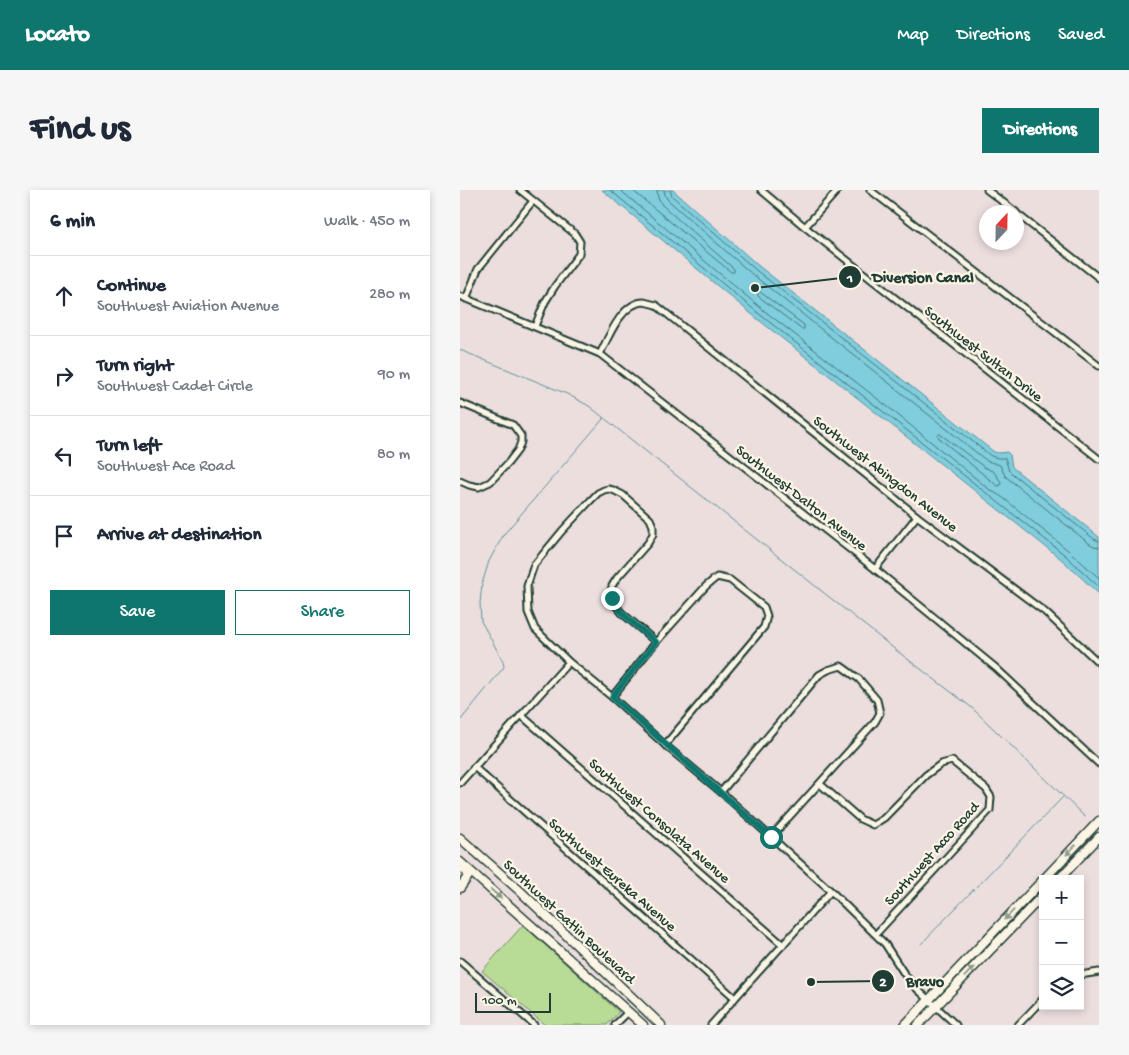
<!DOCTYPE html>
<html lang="en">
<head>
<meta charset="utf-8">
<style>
	body { margin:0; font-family:"Gochi Hand",sans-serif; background:#f6f6f7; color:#1f2937 }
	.controls { position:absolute; right:15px; bottom:15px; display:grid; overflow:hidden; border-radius:0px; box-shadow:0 2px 8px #0003 }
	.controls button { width:45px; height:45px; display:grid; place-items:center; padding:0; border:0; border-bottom:1px solid #e0e1e3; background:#fff; color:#1f2937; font:25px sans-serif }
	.compass { position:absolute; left:519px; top:15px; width:45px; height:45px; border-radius:50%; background:#fff; box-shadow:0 2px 8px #0003; rotate:22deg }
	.scale { position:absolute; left:15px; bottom:12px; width:76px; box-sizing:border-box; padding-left:5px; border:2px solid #1f3d34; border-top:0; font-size:14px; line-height:18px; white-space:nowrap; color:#1f3d34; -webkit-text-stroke:4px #fcf5e5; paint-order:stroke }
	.stop { position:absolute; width:15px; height:15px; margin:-11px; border:4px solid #0f766e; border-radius:50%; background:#fff }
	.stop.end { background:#0f766e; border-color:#fff; box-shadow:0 1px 5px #0008 }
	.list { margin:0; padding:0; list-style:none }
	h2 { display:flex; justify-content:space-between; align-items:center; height:65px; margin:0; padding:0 20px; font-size:21px }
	h2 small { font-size:16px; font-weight:400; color:#747a83 }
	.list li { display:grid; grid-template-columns:32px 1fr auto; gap:15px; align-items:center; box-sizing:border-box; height:80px; padding:0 20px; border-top:1px solid #e0e1e3 }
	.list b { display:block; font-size:19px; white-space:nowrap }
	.list p { margin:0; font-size:16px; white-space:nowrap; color:#747a83 }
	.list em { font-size:16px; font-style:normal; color:#747a83 }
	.actions { display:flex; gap:10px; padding:15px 20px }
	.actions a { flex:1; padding:11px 0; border:1px solid #0f766e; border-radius:0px; text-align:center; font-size:18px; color:#0f766e }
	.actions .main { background:#0f766e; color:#fff }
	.icon { flex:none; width:28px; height:28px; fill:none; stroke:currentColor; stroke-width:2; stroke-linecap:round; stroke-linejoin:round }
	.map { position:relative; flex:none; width:639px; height:835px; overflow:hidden; border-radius:0px }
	header { display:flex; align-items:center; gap:30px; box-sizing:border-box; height:70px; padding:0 25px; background:#0f766e; color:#fff }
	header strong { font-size:24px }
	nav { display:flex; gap:28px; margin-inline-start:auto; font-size:18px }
	.intro { display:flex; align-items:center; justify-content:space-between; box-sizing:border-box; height:120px; padding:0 30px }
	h1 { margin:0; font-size:35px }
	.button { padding:12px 22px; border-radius:0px; background:#0f766e; color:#fff; font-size:18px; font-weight:700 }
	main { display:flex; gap:30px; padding:0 30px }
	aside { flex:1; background:#fff; border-radius:0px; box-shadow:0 2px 8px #0003 }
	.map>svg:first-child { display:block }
	.green { fill:#b8db95; stroke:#6c8c64 }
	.water { fill:#80cdde; stroke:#59939a }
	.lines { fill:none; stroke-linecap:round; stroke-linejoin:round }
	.shore { stroke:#467778; stroke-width:1 }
	.stream { stroke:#59939a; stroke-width:1 }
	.minor-casing { stroke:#1f3d34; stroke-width:9 }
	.primary-casing { stroke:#1f3d34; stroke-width:11 }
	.minor { stroke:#fcf5e5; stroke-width:5 }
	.primary { stroke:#fcf5e5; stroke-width:8 }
	.oneway { fill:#8e998c }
	.route { stroke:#0f766e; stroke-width:6 }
	.labels { text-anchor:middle; stroke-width:4.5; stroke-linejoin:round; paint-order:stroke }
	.street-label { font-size:15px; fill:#1f3d34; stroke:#fcf5e5 }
	.leader { fill:none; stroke:#1f3d34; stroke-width:2 }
	.callout-dot { fill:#1f3d34; stroke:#fcf5e5; stroke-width:2 }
	.mark-label { font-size:15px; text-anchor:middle; font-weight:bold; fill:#fff }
	.callout-label { font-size:16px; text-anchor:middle; font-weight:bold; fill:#1f3d34; stroke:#fcf5e5; stroke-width:4.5; stroke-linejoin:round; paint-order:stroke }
</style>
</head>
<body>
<header>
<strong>Locato</strong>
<nav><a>Map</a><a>Directions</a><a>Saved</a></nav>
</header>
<div class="intro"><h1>Find us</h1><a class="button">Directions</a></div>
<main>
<aside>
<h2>6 min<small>Walk · 450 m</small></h2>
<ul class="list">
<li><svg class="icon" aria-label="ahead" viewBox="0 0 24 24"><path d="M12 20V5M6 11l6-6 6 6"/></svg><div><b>Continue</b><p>Southwest Aviation Avenue</p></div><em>280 m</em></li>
<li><svg class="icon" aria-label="right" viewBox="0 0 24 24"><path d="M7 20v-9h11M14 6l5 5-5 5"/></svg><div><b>Turn right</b><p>Southwest Cadet Circle</p></div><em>90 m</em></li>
<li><svg class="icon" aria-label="left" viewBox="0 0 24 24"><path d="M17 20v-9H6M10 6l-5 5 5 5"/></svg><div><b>Turn left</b><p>Southwest Ace Road</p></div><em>80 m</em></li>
<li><svg class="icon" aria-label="arrive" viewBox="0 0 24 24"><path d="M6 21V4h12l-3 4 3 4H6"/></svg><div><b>Arrive at destination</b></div></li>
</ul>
<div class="actions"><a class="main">Save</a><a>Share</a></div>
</aside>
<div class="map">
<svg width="639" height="835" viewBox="0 0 639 835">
	<rect width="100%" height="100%" fill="#eddede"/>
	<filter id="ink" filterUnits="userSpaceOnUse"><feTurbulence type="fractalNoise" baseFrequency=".02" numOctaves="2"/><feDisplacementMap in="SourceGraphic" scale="10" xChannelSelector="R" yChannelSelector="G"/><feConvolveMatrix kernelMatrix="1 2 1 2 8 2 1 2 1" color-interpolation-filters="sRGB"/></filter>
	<g filter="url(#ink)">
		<polygon class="green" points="63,735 159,822 147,835 85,835 22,781"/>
		<polygon class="water" points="142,0 213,0 300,77 534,262 539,263 547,262 550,265 552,277 639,347 639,404 601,369 295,127"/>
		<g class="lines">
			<g class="shore">
				<polyline points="150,0 298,123 605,365 639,397"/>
				<polyline points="160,0 302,119 428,217 530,300 542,307 609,361 639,388"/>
				<polyline points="172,0 271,82 274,82 274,79 202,15 198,8 197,0"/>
				<polyline points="204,0 205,5 208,10 293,85 527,271 540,275 545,286 630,354 634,356 639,357"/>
				<polyline points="210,0 212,6 297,81 531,266 538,268 545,268 549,281 634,349 639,351"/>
				<polygon points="300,102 344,135 344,139 341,139 298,106 298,103"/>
				<polygon points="480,244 524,277 534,282 541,292 541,295 538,296 535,294 479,248 478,246"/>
			</g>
			<g class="stream">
				<polyline points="0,160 107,204 129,216 437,461 511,517 625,627"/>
				<polyline points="0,531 44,477 43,471 21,431 20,413 22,394 29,371 44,344 144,228"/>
				<polyline points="461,754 603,607"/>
			</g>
			<g class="minor-casing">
				<g id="minor">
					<polyline points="60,0 115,44 120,52 119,64 95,96 85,112 75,136"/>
					<polyline points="301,0 345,37 639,269"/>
					<polyline points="410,0 639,176"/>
					<polyline points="527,0 556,22"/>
					<polyline points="556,23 639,88"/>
					<polyline points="345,37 378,0"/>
					<polyline points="0,106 140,164 415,379 536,478 639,574"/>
					<polyline points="6,109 18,79 73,11"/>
					<path d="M140,164C148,148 162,112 184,112C188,113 192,114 196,115L457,326L585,422L639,473"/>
					<polyline points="0,213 53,235 61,246 61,252 58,260 48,273 30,292 19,297 9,295 0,291"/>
					<polyline points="415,379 457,326"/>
					<polyline points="196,452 162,423 153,412 151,405 152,396 157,388 188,353 193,344 193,336 190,329 163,305 153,300 148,299 144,300 138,303 130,311 102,341 74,375 67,396 68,422 75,439 109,472 152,507 205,555 261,602 371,701 425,754 445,785 455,797 496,835"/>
					<polyline points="152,507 196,452 246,396 257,387 270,390 304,417 307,426 304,437 205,555"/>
					<polyline points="61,525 323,755"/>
					<polyline points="14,577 275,808"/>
					<polyline points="0,593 109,472"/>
					<polyline points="360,594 400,629 413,635 424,628 466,585 481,574 492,571 526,599 531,607 530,620 416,744"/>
					<polyline points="261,602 359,485 368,480 381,476 399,489 417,510 420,523 415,532 311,647"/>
					<polyline points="0,771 74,835"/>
					<polyline points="620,785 639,782"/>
					<polyline points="155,835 168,822"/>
					<polyline points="251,835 371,701"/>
					<polyline points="558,835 583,809"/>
				</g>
			</g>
			<g class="primary-casing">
				<g id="primary">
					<polyline points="0,648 60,701 201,835"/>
					<polyline points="0,672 183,835"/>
					<polyline points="584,689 639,631"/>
					<polyline points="599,689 639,647"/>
					<polyline points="0,698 2,695 9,685 9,684 3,679"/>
					<polyline points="445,835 583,690"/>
					<polyline points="458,835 583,705"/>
				</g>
			</g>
			<use href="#minor" class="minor"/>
			<use href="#primary" class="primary"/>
		</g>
		<defs><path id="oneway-solid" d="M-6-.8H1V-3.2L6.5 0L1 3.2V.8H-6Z" transform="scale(1.25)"/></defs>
		<g class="oneway">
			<use href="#oneway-solid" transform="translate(611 660) rotate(134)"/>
			<use href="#oneway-solid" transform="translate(36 704) rotate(42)"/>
			<use href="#oneway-solid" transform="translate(549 725) rotate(134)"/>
			<use href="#oneway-solid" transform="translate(509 782) rotate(-46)"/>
		</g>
	</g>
	<g class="lines" filter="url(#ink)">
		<path class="route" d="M152,408C157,423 184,441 196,452L152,507L311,647"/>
	</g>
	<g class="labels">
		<g class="street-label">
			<text transform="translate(524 163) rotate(38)" y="5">Southwest Sultan Drive</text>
			<text transform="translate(426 283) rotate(38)" y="5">Southwest Abingdon Avenue</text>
			<text transform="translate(342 307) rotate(38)" y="5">Southwest Dalton Avenue</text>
			<text transform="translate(200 630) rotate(41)" y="5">Southwest Consolata Avenue</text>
			<text transform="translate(471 663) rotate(-48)" y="5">Southwest Acco Road</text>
			<text transform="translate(153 684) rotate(41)" y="5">Southwest Eureka Avenue</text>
			<text transform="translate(110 731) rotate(43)" y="5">Southwest Gatlin Boulevard</text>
		</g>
	</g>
	<path class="leader" d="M295 98L390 87M351 792L423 791"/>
	<g class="callout-dot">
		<circle cx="295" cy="98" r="5"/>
		<circle cx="351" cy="792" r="5"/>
		<circle cx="390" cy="87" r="12"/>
		<circle cx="423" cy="791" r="12"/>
	</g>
	<g class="mark-label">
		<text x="390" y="92">1</text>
		<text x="423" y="796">2</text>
	</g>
	<g class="callout-label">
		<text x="463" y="92">Diversion Canal</text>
		<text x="465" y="796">Bravo</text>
	</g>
</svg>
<div class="controls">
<button>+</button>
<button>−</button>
<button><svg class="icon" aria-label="layers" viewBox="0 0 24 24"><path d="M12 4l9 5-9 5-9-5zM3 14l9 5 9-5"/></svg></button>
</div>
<svg class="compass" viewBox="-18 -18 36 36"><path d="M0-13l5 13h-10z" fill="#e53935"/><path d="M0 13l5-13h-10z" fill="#747a83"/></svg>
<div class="scale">100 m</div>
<div class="stop" style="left:311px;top:647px"></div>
<div class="stop end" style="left:152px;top:408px"></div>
</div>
</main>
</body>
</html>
